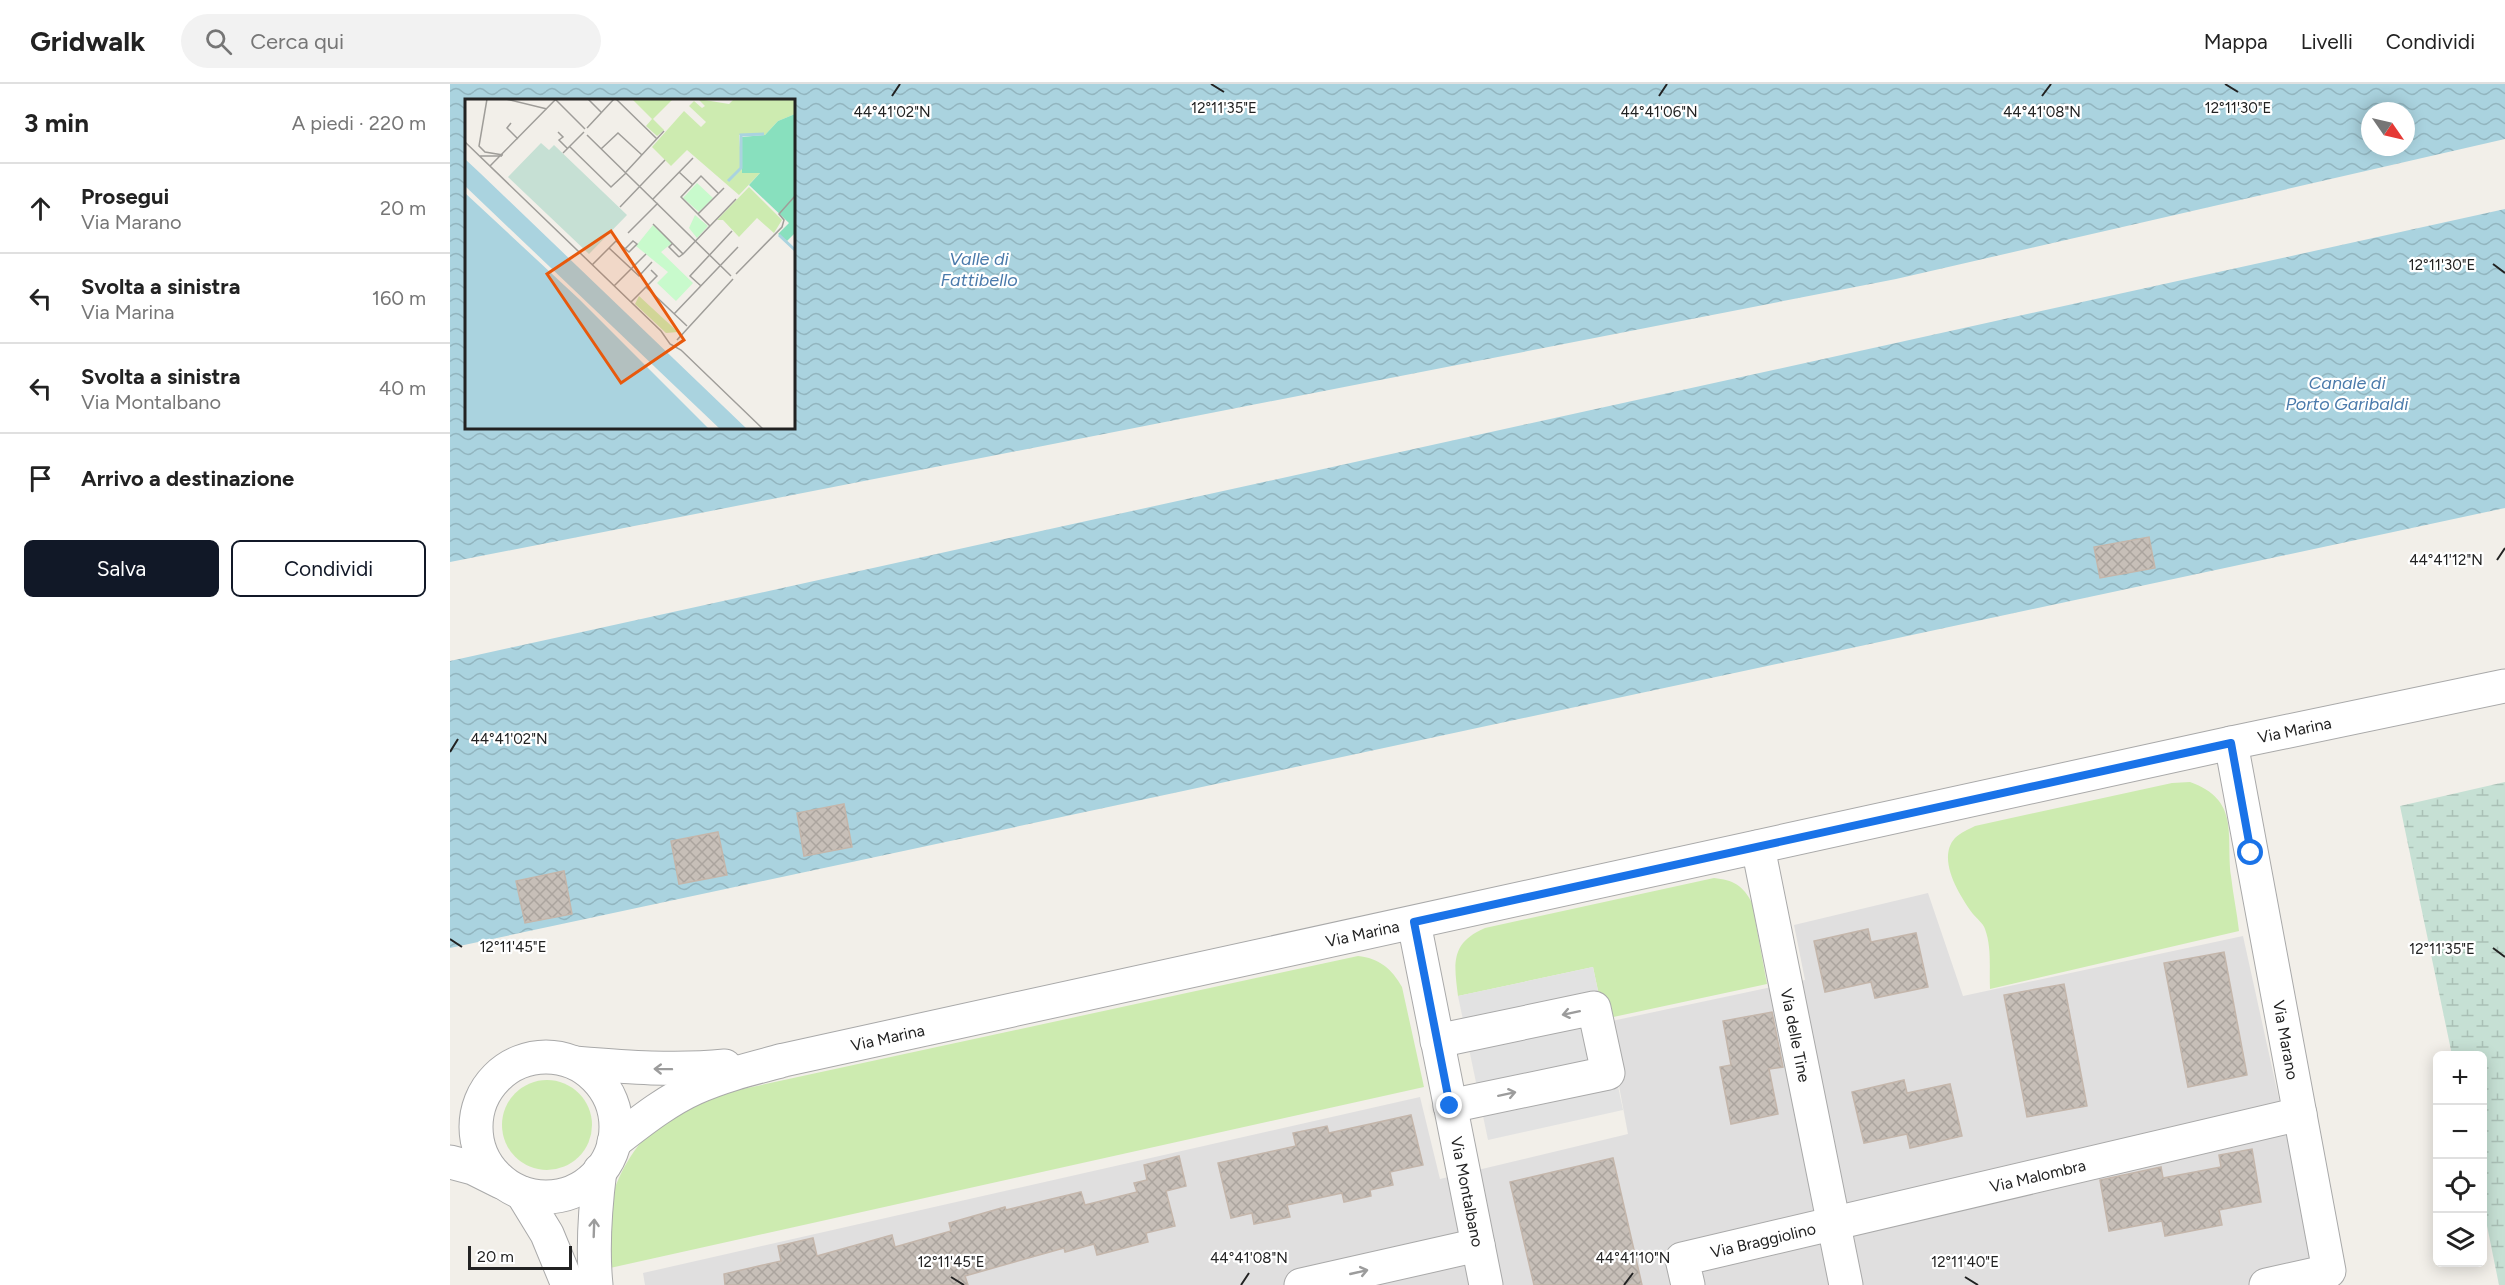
<!DOCTYPE html>
<html lang="it">
<head>
<meta charset="utf-8">
<style>
	body { margin:0; font-family:Figtree,sans-serif; background:#f2f2f2; color:#222 }
	.controls { position:absolute; right:18px; bottom:18px; display:grid; overflow:hidden; border-radius:9px; box-shadow:0 3px 15px #0003 }
	.controls button { width:54px; height:54px; display:grid; place-items:center; padding:0; border:0; border-bottom:2px solid #e0e0e0; background:#fff; color:#222; font:30px sans-serif }
	.compass { position:absolute; left:1911px; top:18px; width:54px; height:54px; border-radius:50%; background:#fff; box-shadow:0 3px 15px #0003; rotate:124deg }
	.scale { position:absolute; left:18px; bottom:15px; width:104px; box-sizing:border-box; padding-left:6px; border:3px solid #222; border-top:0; font-size:16px; line-height:21px; white-space:nowrap; color:#222; -webkit-text-stroke:4px #fff; paint-order:stroke }
	.stop { position:absolute; width:18px; height:18px; margin:-14px; border:4px solid #1a73e8; border-radius:50%; background:#fff }
	.stop.end { background:#1a73e8; border-color:#fff; box-shadow:0 2px 6px #0008 }
	.list { margin:0; padding:0; list-style:none }
	h2 { display:flex; justify-content:space-between; align-items:center; height:78px; margin:0; padding:0 24px; font-size:26px }
	h2 small { font-size:20px; font-weight:400; color:#767676 }
	.list li { display:grid; grid-template-columns:39px 1fr auto; gap:18px; align-items:center; box-sizing:border-box; height:90px; padding:0 24px; border-top:2px solid #e0e0e0 }
	.list b { display:block; font-size:22px; white-space:nowrap }
	.list p { margin:0; font-size:20px; white-space:nowrap; color:#767676 }
	.list em { font-size:20px; font-style:normal; color:#767676 }
	.actions { display:flex; gap:12px; padding:18px 24px }
	.actions a { flex:1; padding:14px 0; border:2px solid #111827; border-radius:9px; text-align:center; font-size:21px; color:#111827 }
	.actions .main { background:#111827; color:#fff }
	.icon { flex:none; width:33px; height:33px; fill:none; stroke:currentColor; stroke-width:2; stroke-linecap:round; stroke-linejoin:round }
	.map { position:relative; flex:none; width:2055px; height:1201px; overflow:hidden }
	header { display:flex; align-items:center; gap:36px; box-sizing:border-box; height:84px; padding:0 30px; background:#fff; border-bottom:2px solid #e0e0e0 }
	header strong { font-size:28px }
	nav { display:flex; gap:33px; margin-inline-start:auto; font-size:21px }
	.search { width:420px; height:54px; background:#f2f2f2; display:flex; align-items:center; gap:15px; box-sizing:border-box; padding:0 21px; border-radius:33px; color:#767676; font-size:22px }
	main { display:flex }
	aside { flex:1; background:#fff }
	.map>svg:first-child { display:block }
	.residential { fill:#e0dfdf }
	.grass { fill:#cdebb0 }
	.wetland { fill:url(#wetland-marsh) }
	.parking { fill:#e2e2e2 }
	.water { fill:url(#water-waves); fill-rule:evenodd }
	.building { fill:url(#building-cross-hatch); stroke:#c4b6ab; stroke-width:1.5 }
	.lines { fill:none; stroke-linecap:round; stroke-linejoin:round }
	.minor-casing { stroke:#a9a9a9; stroke-width:35 }
	.minor { stroke:#fff; stroke-width:33 }
	.oneway { stroke:#9c9c9c }
	.route { stroke:#1a73e8; stroke-width:8 }
	.ticks { fill:none; stroke:#222; stroke-width:2 }
	.labels { text-anchor:middle; stroke-width:4.5; stroke-linejoin:round; paint-order:stroke }
	.street-label { font-size:16px; fill:#222; stroke:#fff }
	.water-label { font-size:18px; font-style:italic; fill:#4a7aab; stroke:#fff }
	.inset-river { fill:none; stroke:#aad3df; stroke-width:3 }
	.inset-road { fill:none; stroke:#9f9d99; stroke-width:1.5 }
	.view { fill:#e8590c; fill-opacity:0.15; stroke:#e8590c; stroke-width:3 }
	.inset-edge { fill:none; stroke:#222; stroke-width:3 }
	.ticks-label { font-size:15px; text-anchor:middle; fill:#222; stroke:#fff; stroke-width:4.5; stroke-linejoin:round; paint-order:stroke }
</style>
</head>
<body>
<header>
<strong>Gridwalk</strong>
<div class="search"><svg class="icon" aria-label="search" viewBox="0 0 24 24"><circle cx="10" cy="10" r="6"/><path d="M15 15l6 6"/></svg>Cerca qui</div>
<nav><a>Mappa</a><a>Livelli</a><a>Condividi</a></nav>
</header>
<main>
<aside>
<h2>3 min<small>A piedi · 220 m</small></h2>
<ul class="list">
<li><svg class="icon" aria-label="ahead" viewBox="0 0 24 24"><path d="M12 20V5M6 11l6-6 6 6"/></svg><div><b>Prosegui</b><p>Via Marano</p></div><em>20 m</em></li>
<li><svg class="icon" aria-label="left" viewBox="0 0 24 24"><path d="M17 20v-9H6M10 6l-5 5 5 5"/></svg><div><b>Svolta a sinistra</b><p>Via Marina</p></div><em>160 m</em></li>
<li><svg class="icon" aria-label="left" viewBox="0 0 24 24"><path d="M17 20v-9H6M10 6l-5 5 5 5"/></svg><div><b>Svolta a sinistra</b><p>Via Montalbano</p></div><em>40 m</em></li>
<li><svg class="icon" aria-label="arrive" viewBox="0 0 24 24"><path d="M6 21V4h12l-3 4 3 4H6"/></svg><div><b>Arrivo a destinazione</b></div></li>
</ul>
<div class="actions"><a class="main">Salva</a><a>Condividi</a></div>
</aside>
<div class="map">
<svg width="2055" height="1201" viewBox="0 0 2055 1201">
	<defs>
		<pattern id="wetland-marsh" width="20" height="14" patternUnits="userSpaceOnUse" patternTransform="scale(1.5)"><rect width="20" height="14" fill="#c6e0d4"/><path d="M1 5h8M5 5V1M11 12h8M15 12V8" fill="none" stroke="#aac0b6"/></pattern>
		<pattern id="water-waves" width="16" height="10" patternUnits="userSpaceOnUse" patternTransform="scale(1.5)"><rect width="16" height="10" fill="#aad3df"/><path d="M0 5q4-4 8 0t8 0" fill="none" stroke="#92b5bf"/></pattern>
		<pattern id="building-cross-hatch" width="8" height="8" patternUnits="userSpaceOnUse" patternTransform="scale(1.5)"><rect width="8" height="8" fill="#c7bfb8"/><path d="M0 0l8 8M0 8l8-8" fill="none" stroke="#aba49e"/></pattern>
	</defs>
	<rect width="100%" height="100%" fill="#f2efe9"/>
	<polygon class="residential" points="1478,809 1513,912 1793,852 1870,1201 195,1201 193,1189 970,1013 990,1095 1178,1050 1157,938 1355,896 1344,841"/>
	<g class="grass">
		<path d="M1740,698C1790,716 1776,750 1781,792C1783,810 1787,829 1789,847L1540,905C1539,885 1542,864 1535,845C1533,839 1527,835 1523,830C1510,812 1486,775 1505,754C1510,749 1519,745 1525,742L1722,699Z"/>
		<path d="M1264,794C1283,796 1293,801 1302,819L1317,900L1154,935L1143,883L1008,912C1004,880 1000,859 1035,844Z"/>
		<path d="M908,872C929,874 942,885 952,903L974,1003L160,1184C159,1167 155,1145 158,1129C165,1091 189,1050 223,1031C243,1019 266,1013 288,1006Z"/>
		<circle cx="97" cy="1041" r="45"/>
	</g>
	<polygon class="wetland" points="2055,698 2055,1201 2049,1201 2033,1122 2032,972 2002,971 1950,722"/>
	<polygon class="parking" points="1143,883 1173,1026 1038,1056 1008,912"/>
	<g class="water">
		<path d="M0,0H2055V55L1446,195L0,478ZM16,16H344V344H16ZM1920,27H1956V63H1920Z"/>
		<polygon points="2055,125 2055,424 0,864 0,577"/>
	</g>
	<g class="building">
		<polygon points="1699,453 1705,484 1650,494 1644,463"/>
		<polygon points="394,720 402,763 354,772 347,729"/>
		<polygon points="268,748 277,791 229,800 221,757"/>
		<polygon points="114,787 122,830 75,839 66,797"/>
		<polygon points="1418,845 1421,858 1466,849 1478,903 1425,914 1421,898 1375,908 1364,857"/>
		<polygon points="1774,868 1797,991 1738,1003 1714,879"/>
		<polygon points="1614,900 1637,1022 1577,1033 1554,911"/>
		<polygon points="1322,928 1333,983 1319,985 1328,1030 1281,1040 1270,983 1281,981 1273,937"/>
		<polygon points="1454,996 1457,1009 1500,1000 1512,1052 1460,1064 1457,1050 1414,1059 1402,1008"/>
		<polygon points="961,1031 973,1081 940,1088 943,1101 920,1106 921,1112 894,1118 892,1109 837,1121 840,1133 804,1140 802,1129 781,1134 768,1079 846,1062 843,1049 877,1042 879,1049"/>
		<polygon points="1802,1065 1811,1118 1769,1126 1772,1141 1715,1152 1712,1137 1659,1147 1650,1096 1711,1083 1713,1094 1771,1083 1769,1071"/>
		<polygon points="729,1072 736,1102 716,1107 725,1142 696,1149 698,1158 647,1171 644,1160 615,1168 614,1164 515,1192 518,1201 275,1201 274,1190 331,1177 328,1162 363,1154 367,1172 442,1151 445,1163 501,1147 499,1139 555,1123 556,1126 631,1108 635,1121 687,1108 684,1099 697,1096 694,1081"/>
		<polygon points="1163,1074 1192,1201 1084,1201 1060,1098"/>
	</g>
	<g class="lines">
		<g class="minor-casing">
			<g id="minor">
				<path id="s1" d="M1781,659L1879,1187L1816,1201"/>
				<path id="s2" d="M1308,763L1396,1201"/>
				<path id="s3" d="M964,839L1036,1201"/>
				<polyline points="987,957 1144,924 1158,989 1000,1022"/>
				<circle cx="96" cy="1043" r="70"/>
				<path d="M126,979C176,983 225,987 275,982"/>
				<path id="s4" d="M164,1058C190,1038 216,1017 245,1004C274,991 304,984 334,976L1781,659L2055,602"/>
				<polyline points="0,1078 23,1084 51,1098"/>
				<polyline points="72,1109 97,1150 118,1201"/>
				<path d="M146,1201C142,1162 145,1125 150,1086"/>
				<polyline points="851,1201 1028,1161"/>
				<path id="s5" d="M1238,1201L1232,1175L1850,1030"/>
			</g>
		</g>
		<use href="#minor" class="minor"/>
	</g>
	<defs><path id="oneway-shaft" d="M-6 0H5M1.5-3L5.5 0L1.5 3" fill="none" stroke-width="1.6" stroke-linecap="round" stroke-linejoin="round" transform="scale(1.5)"/></defs>
	<g class="oneway">
		<use href="#oneway-shaft" transform="translate(1121 929) rotate(168)"/>
		<use href="#oneway-shaft" transform="translate(213 985) rotate(-179)"/>
		<use href="#oneway-shaft" transform="translate(1057 1010) rotate(-12)"/>
		<use href="#oneway-shaft" transform="translate(144 1144) rotate(-88)"/>
		<use href="#oneway-shaft" transform="translate(909 1188) rotate(-13)"/>
	</g>
	<g class="lines">
		<polyline class="route" points="1000,1022 964,838 1781,659 1801,769"/>
	</g>
	<path class="ticks" d="M761,0L774,8M1775,0L1788,8M442,12L450,0M1209,12L1217,0M1592,12L1601,0M2043,180L2055,189M2047,476L2055,464M0,668L8,655M0,855L12,863M2043,864L2055,873M501,1193L514,1201M1515,1193L1528,1201M791,1201L799,1189M1174,1201L1183,1189"/>
	<g class="labels">
		<g class="street-label">
			<text dy="6" stroke="none"><textPath href="#s4" startOffset="1737">Via Marina</textPath></text>
			<text dy="6" stroke="none"><textPath href="#s4" startOffset="783">Via Marina</textPath></text>
			<text dy="6" stroke="none"><textPath href="#s2" startOffset="192">Via delle Tine</textPath></text>
			<text dy="6" stroke="none"><textPath href="#s4" startOffset="297">Via Marina</textPath></text>
			<text dy="6" stroke="none"><textPath href="#s1" startOffset="302">Via Marano</textPath></text>
			<text dy="6" stroke="none"><textPath href="#s5" startOffset="392">Via Malombra</textPath></text>
			<text dy="6" stroke="none"><textPath href="#s3" startOffset="274">Via Montalbano</textPath></text>
			<text dy="6" stroke="none"><textPath href="#s5" startOffset="110">Via Braggiolino</textPath></text>
		</g>
		<g class="water-label">
			<text x="529" y="181">Valle di<tspan x="529" dy="21">Fattibello</tspan></text>
			<text x="1897" y="305">Canale di<tspan x="1897" dy="21">Porto Garibaldi</tspan></text>
		</g>
	</g>
	<g transform="translate(15 15)">
		<rect width="330" height="330" fill="#f2efe9"/>
		<path d="M167,0H208L188,20L199,31L192,37L181,27L187,20ZM233,0L264,5L269,0H330V15L313,22L300,36H274L277,73H296L274,96L222,51L206,67L187,48L219,12L236,28L241,23L224,7L229,2L237,9L240,7ZM284,88L317,121L309,134L292,119L274,138L258,121H252ZM174,197L213,233L201,234L170,205Z" fill="#cdebb0"/>
		<path d="M76,44L84,51L89,46L162,116L124,155L43,78Z" fill="#c6e0d4"/>
		<path d="M232,84L248,99L234,113L218,99ZM230,116L243,127L232,139L224,129ZM188,126L207,144L196,153L228,184L211,202L192,184L203,173L171,147Z" fill="#c8facc"/>
		<path d="M330,15V134L322,142L313,135L324,124L284,86L295,74H277V38L300,36L313,22Z" fill="#88e0be"/>
		<path d="M0,60L15,74L282,330H255L0,87ZM0,94L114,200L244,330H0Z" fill="#aad3df"/>
		<path class="inset-river" d="M263,82L276,69V36L299,35M314,136L330,151"/>
		<path class="inset-road" d="M22,0L14,47L20,53L38,56M41,0L82,10M123,0L136,13M151,0L192,40M91,1L120,30M46,24L42,29L53,40M122,29L149,0M93,33L98,38L94,41L102,49M122,36L266,177M0,43L196,232L205,245L216,251L298,330M104,47L146,88L161,74M136,50L153,34L177,56M98,54L119,33M15,57H37M25,67L91,0M161,73L199,32M214,73L228,86M188,100L228,59M155,108L200,61M233,115L259,89M188,125L218,155L214,158M245,127L216,98L236,77L254,95M163,134L193,104M208,144L204,148L214,158M144,149L174,177L187,163M218,155L271,100M127,166L151,142L164,153L172,145L168,142L160,150M271,175L317,128L319,121L314,115L330,97M149,187L181,155M236,187L225,177L267,132M181,188L222,227M166,203L192,177L186,171M209,215L273,148M212,241L268,180"/>
		<path class="view" d="M146,132L219,241L156,284L82,175Z"/>
		<rect width="330" height="330" class="inset-edge"/>
	</g>
	<g class="ticks-label">
		<text x="774" y="29">12°11'35"E</text>
		<text x="1788" y="29">12°11'30"E</text>
		<text x="442" y="33">44°41'02"N</text>
		<text x="1209" y="33">44°41'06"N</text>
		<text x="1592" y="33">44°41'08"N</text>
		<text x="1992" y="186">12°11'30"E</text>
		<text x="1996" y="481">44°41'12"N</text>
		<text x="59" y="660">44°41'02"N</text>
		<text x="63" y="868">12°11'45"E</text>
		<text x="1992" y="870">12°11'35"E</text>
		<text x="799" y="1179">44°41'08"N</text>
		<text x="1183" y="1179">44°41'10"N</text>
		<text x="501" y="1183">12°11'45"E</text>
		<text x="1515" y="1183">12°11'40"E</text>
	</g>
</svg>
<div class="controls">
<button>+</button>
<button>−</button>
<button><svg class="icon" aria-label="locate" viewBox="0 0 24 24"><circle cx="12" cy="12" r="6"/><path d="M12 2v4M12 18v4M2 12h4M18 12h4"/></svg></button>
<button><svg class="icon" aria-label="layers" viewBox="0 0 24 24"><path d="M12 4l9 5-9 5-9-5zM3 14l9 5 9-5"/></svg></button>
</div>
<svg class="compass" viewBox="-18 -18 36 36"><path d="M0-13l5 13h-10z" fill="#e53935"/><path d="M0 13l5-13h-10z" fill="#767676"/></svg>
<div class="scale">20 m</div>
<div class="stop" style="left:1801px;top:769px"></div>
<div class="stop end" style="left:1000px;top:1022px"></div>
</div>
</main>
</body>
</html>
